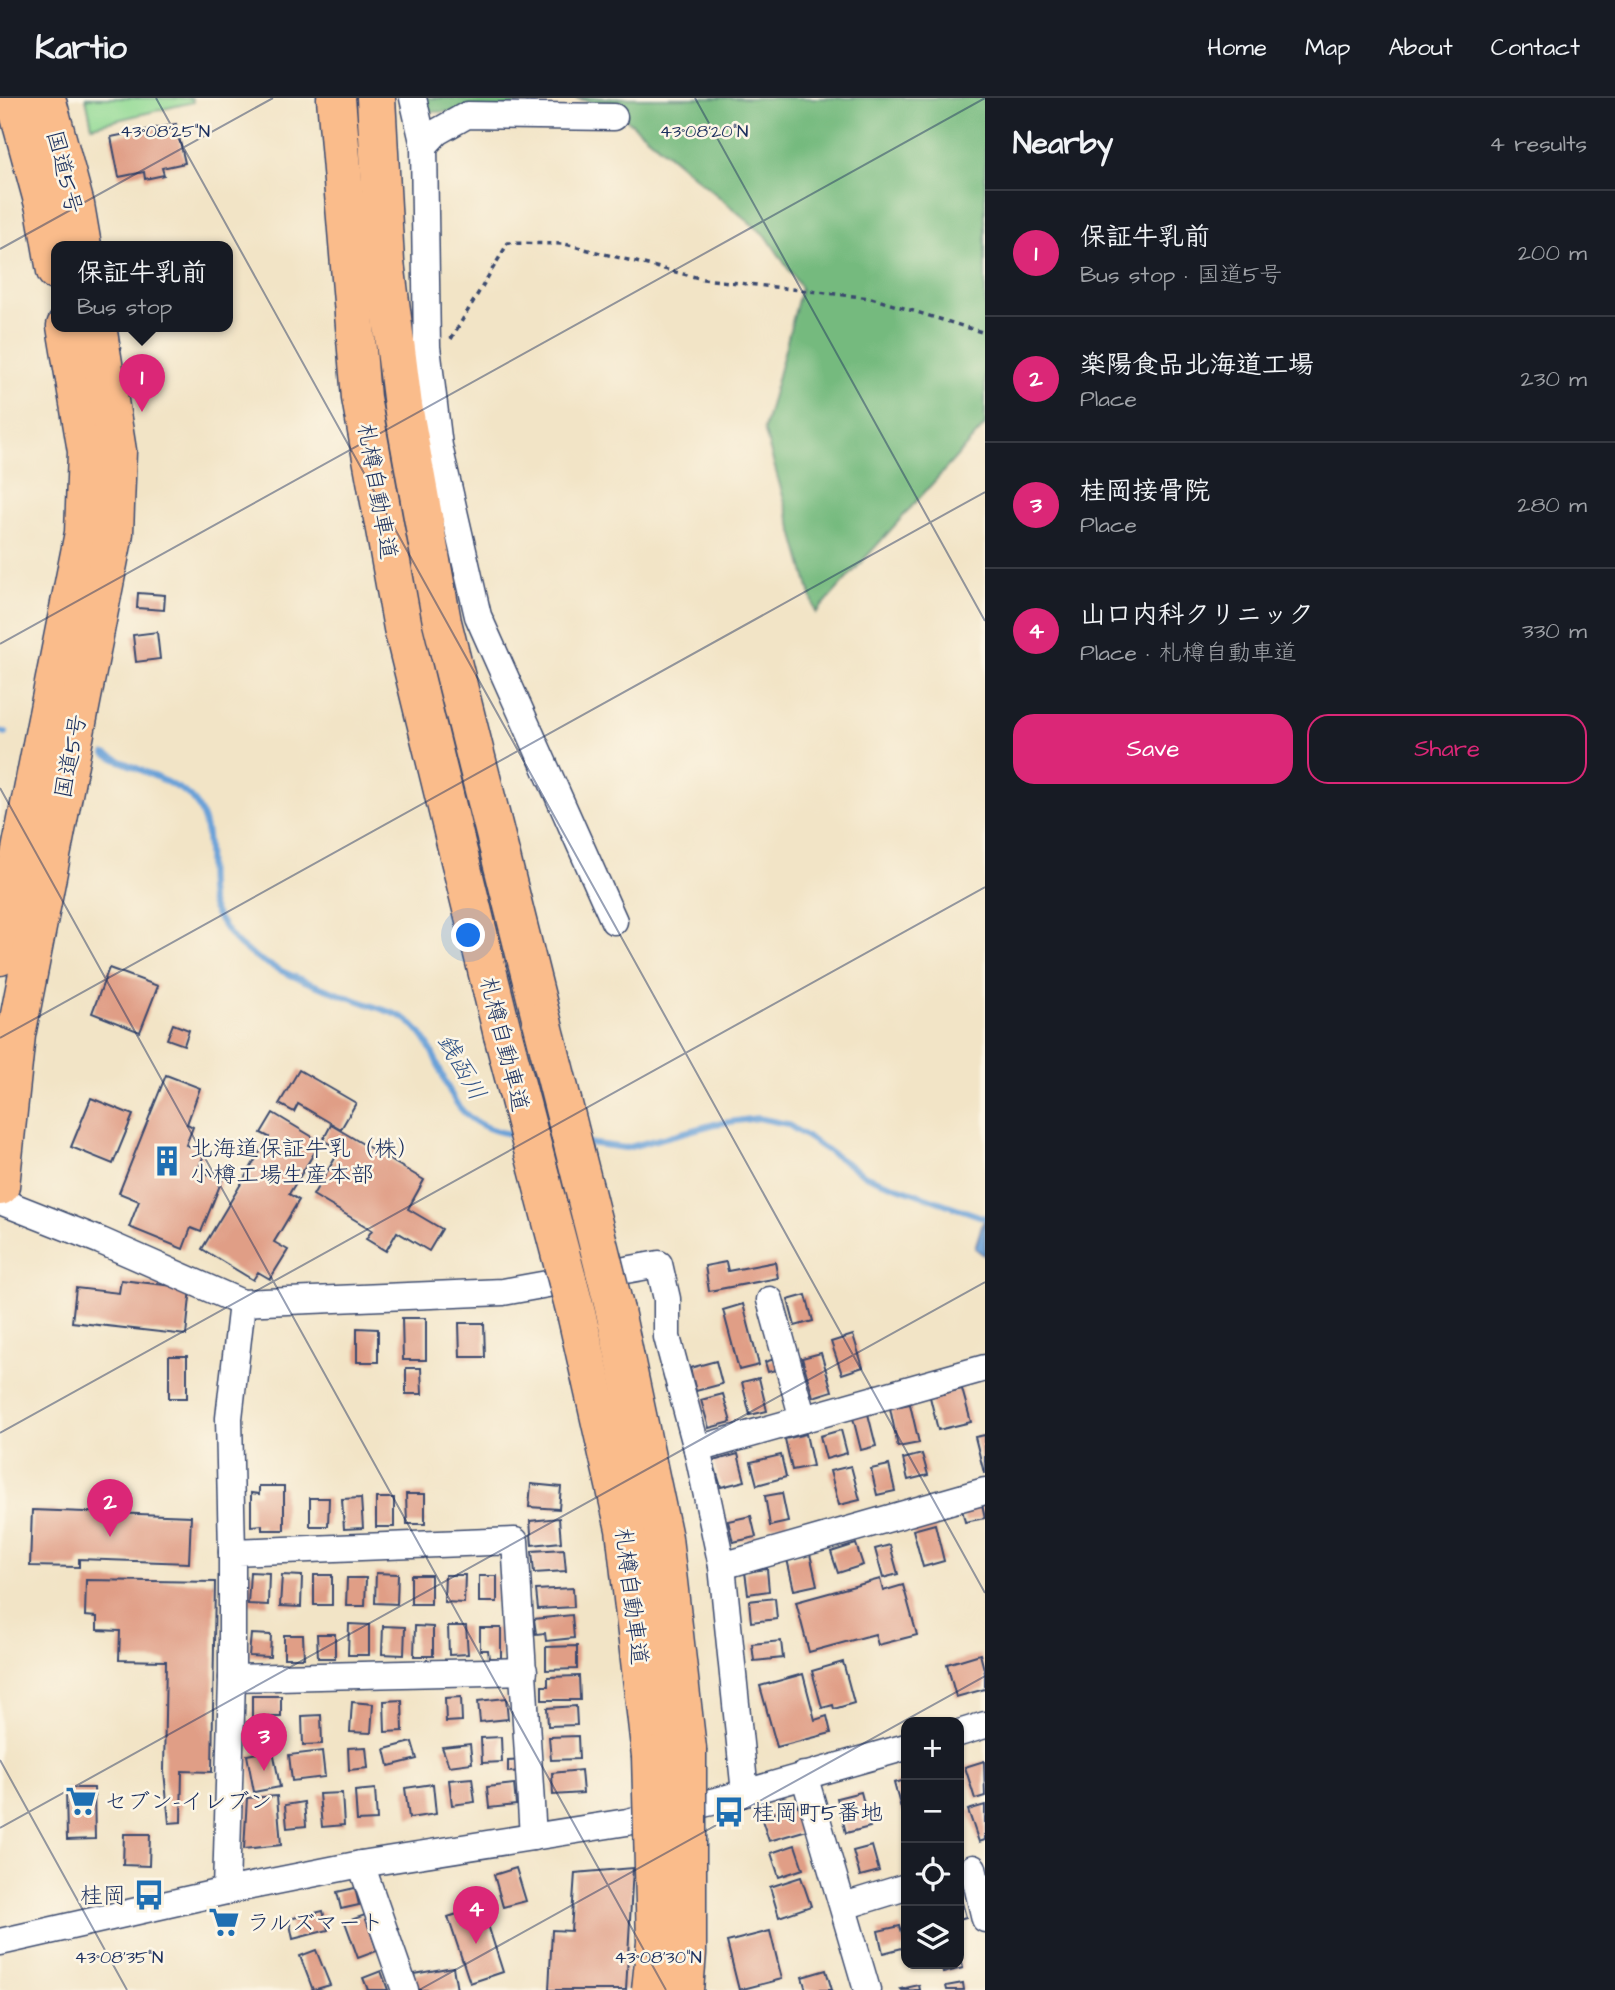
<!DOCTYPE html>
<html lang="en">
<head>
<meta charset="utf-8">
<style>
	body { margin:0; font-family:"Architects Daughter","Klee One",sans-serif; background:#20242c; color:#f1f3f6 }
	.controls { position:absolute; right:21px; bottom:21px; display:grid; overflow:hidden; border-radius:14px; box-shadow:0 2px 5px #0004 }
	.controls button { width:63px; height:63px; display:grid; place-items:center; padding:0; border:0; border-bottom:2px solid #363941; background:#171b24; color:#f1f3f6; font:35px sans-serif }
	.you { position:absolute; left:469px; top:838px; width:24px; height:24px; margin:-18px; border:5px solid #fff; border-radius:50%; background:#1a73e8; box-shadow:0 0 0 10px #1a73e833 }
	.badge { display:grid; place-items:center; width:46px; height:46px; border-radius:50%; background:#db2777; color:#fff; font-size:23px; font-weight:700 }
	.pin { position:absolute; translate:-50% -58px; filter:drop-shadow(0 2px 4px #0008) }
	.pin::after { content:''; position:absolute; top:37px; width:24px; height:21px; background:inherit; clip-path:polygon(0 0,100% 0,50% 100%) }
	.popup { position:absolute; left:51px; top:143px; width:182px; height:91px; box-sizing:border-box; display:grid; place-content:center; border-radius:14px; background:#171b24; filter:drop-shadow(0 2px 5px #0005); font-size:23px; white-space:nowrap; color:#9ea1a6 }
	.popup b { font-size:26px; color:#f1f3f6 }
	.popup::after { content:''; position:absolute; left:50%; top:100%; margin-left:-14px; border:14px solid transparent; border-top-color:#171b24 }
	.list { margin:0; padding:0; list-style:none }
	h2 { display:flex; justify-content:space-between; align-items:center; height:91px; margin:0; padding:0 28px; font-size:30px }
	h2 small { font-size:23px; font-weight:400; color:#9ea1a6 }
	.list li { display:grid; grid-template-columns:46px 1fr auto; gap:21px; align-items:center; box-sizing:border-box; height:126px; padding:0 28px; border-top:2px solid #363941 }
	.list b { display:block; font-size:26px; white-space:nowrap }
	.list p { margin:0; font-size:23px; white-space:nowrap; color:#9ea1a6 }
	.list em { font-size:23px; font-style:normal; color:#9ea1a6 }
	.actions { display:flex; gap:14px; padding:21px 28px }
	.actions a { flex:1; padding:16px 0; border:2px solid #db2777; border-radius:21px; text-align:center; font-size:24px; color:#db2777 }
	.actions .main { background:#db2777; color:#fff }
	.icon { flex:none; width:38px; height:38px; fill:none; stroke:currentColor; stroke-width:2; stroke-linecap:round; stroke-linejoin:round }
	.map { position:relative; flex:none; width:985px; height:1892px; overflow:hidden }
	header { display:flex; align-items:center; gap:42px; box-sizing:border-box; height:98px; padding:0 35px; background:#171b24; border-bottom:2px solid #363941 }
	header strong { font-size:33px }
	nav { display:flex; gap:38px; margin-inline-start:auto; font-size:24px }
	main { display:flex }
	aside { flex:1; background:#171b24 }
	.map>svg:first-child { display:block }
	.green { fill:#92da94; stroke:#568479; stroke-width:2 }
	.forest { fill:#75ba7e; stroke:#48746e; stroke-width:2 }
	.water { fill:#69a1d8; stroke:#42689b; stroke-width:2 }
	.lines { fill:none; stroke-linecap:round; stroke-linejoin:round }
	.stream { stroke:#69a1d8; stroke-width:6 }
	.building { fill:#e09e86 }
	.minor-casing { stroke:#3b4a6e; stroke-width:29 }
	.highway-casing { stroke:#3b4a6e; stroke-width:41 }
	.path { stroke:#3b4a6e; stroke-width:3.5; stroke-dasharray:5 5; stroke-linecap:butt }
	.minor { stroke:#fff; stroke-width:26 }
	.highway { stroke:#fabc8b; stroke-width:38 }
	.highway-bridge-casing { stroke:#3b4a6e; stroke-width:41; stroke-linecap:butt }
	.highway-bridge { stroke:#fabc8b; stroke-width:38 }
	.ticks { fill:none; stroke:#1b2f5e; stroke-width:2; stroke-opacity:0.45 }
	.labels { text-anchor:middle; stroke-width:5; stroke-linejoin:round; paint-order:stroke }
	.street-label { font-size:23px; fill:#1b2f5e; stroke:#fcf5e5 }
	.poi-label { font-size:23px; fill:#1b2f5e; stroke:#fcf5e5; text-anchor:start }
	.water-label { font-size:24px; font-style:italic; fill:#365789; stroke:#fcf5e5 }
	.ticks-label { font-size:18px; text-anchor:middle; fill:#1b2f5e; stroke:#fcf5e5; stroke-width:5; stroke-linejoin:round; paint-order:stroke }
</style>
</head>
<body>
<header>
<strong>Kartio</strong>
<nav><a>Home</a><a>Map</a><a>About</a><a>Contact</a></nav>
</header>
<main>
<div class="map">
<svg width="985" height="1892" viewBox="0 0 985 1892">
	<rect width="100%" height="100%" fill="#fcf5e5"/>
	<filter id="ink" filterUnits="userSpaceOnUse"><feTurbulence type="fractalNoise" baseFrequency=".0143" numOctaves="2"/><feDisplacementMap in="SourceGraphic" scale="14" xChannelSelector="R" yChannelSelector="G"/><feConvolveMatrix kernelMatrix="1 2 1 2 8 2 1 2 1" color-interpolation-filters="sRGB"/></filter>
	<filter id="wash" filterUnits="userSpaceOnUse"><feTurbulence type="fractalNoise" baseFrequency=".00686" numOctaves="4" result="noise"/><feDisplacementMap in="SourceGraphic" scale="28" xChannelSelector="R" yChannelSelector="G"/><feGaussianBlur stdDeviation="1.57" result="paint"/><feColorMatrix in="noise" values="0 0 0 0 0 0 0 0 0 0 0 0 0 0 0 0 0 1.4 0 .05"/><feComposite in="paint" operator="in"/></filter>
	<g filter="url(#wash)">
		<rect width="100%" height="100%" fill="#f2e4c6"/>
		<polygon class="green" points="86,0 192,0 193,4 92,28"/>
		<g class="forest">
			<polygon points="408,0 536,0 490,14 404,14"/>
			<polygon points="576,0 985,0 985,327 816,515 764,331 801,190 767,139 614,11"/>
		</g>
		<polygon class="water" points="985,1118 985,1158 975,1150"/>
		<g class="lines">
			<g class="stream">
				<polyline points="0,633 6,635"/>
				<path d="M105,656C123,665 180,687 191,699C216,727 205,768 210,801C212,812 224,829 231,838C255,870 335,894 373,908C383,912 398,915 407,922C456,962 432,1028 518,1037"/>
				<polyline points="588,1045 626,1050 715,1026 758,1020 787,1026 866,1078 985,1120"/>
			</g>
		</g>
		<g id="blocks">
			<g class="building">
				<polygon points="176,26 185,65 162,70 164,77 145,81 144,74 119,79 111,39"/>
				<polygon points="138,495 165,497 164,512 137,510"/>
				<polygon points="157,534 160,561 136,564 133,537"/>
				<polygon points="109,870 158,888 140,934 92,915"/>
				<polygon points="173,926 189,932 184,947 167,941"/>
				<polygon points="299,972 356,1005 341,1031 298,1006 294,1014 279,1006"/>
				<polygon points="166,977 200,990 187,1026 193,1029 186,1047 205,1054 198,1072 222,1082 201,1134 191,1130 183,1151 129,1129 139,1103 119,1095"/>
				<polygon points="91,1000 133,1017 113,1066 71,1049"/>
				<polygon points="273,1015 321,1044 289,1096 299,1102 274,1144 288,1152 270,1181 258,1174 253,1182 202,1151 269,1039 261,1035"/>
				<polygon points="331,1027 424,1082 408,1111 442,1131 429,1153 397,1134 386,1153 366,1141 372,1132 313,1097 340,1052 323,1042"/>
				<polygon points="726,1164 728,1173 775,1164 778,1180 709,1193 705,1168"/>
				<polygon points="121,1182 191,1190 186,1237 72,1224 76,1190 119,1195"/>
				<polygon points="806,1197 813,1223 795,1228 788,1202"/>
				<polygon points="743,1206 759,1267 739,1272 723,1212"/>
				<polygon points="402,1220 426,1220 426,1262 403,1262"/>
				<polygon points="459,1225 484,1225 485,1259 460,1259"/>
				<polygon points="357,1230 378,1231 378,1264 357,1264"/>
				<polygon points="853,1237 863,1269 842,1276 831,1244"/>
				<polygon points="821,1255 832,1293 813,1299 802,1260"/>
				<rect x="169" y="1258" width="18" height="42"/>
				<polygon points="784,1258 786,1269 768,1274 765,1264"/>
				<polygon points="716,1263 722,1286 696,1293 690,1270"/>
				<polygon points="406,1270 421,1270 422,1296 406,1296"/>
				<polygon points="759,1280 767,1313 750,1317 742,1284"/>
				<polygon points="962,1291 971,1324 938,1332 930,1299"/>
				<polygon points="723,1296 731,1324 709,1330 701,1302"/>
				<polygon points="910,1306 919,1345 898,1349 890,1310"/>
				<polygon points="867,1312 876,1348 861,1352 852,1316"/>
				<polygon points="841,1332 847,1355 826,1361 820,1338"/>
				<polygon points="806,1336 813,1368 792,1372 785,1341"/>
				<polygon points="985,1337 985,1375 984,1375 975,1339"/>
				<polygon points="738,1356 745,1383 721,1389 713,1363"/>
				<polygon points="922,1356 928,1377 908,1382 903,1361"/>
				<polygon points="781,1357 786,1379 757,1387 751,1364"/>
				<polygon points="889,1367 895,1393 877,1397 871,1371"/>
				<polygon points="851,1368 860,1402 839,1407 830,1373"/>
				<polygon points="531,1386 561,1389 559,1411 529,1409"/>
				<polygon points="259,1388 284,1388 284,1432 262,1432 262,1427 251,1428 251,1395 259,1396"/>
				<polygon points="782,1395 788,1424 770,1428 765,1398"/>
				<polygon points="406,1396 425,1396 425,1426 407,1426"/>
				<polygon points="310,1400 329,1400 328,1428 310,1428"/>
				<polygon points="361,1400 363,1430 344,1431 342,1401"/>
				<rect x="376" y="1400" width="18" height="29"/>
				<polygon points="981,1402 985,1420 965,1424 961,1407"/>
				<polygon points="32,1412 191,1418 189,1465 79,1461 79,1469 30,1468"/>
				<polygon points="751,1418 756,1439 733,1444 728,1423"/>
				<polygon points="559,1420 561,1444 532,1447 530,1423"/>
				<polygon points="935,1426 944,1463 923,1469 913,1432"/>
				<polygon points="856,1446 863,1467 838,1475 831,1454"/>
				<polygon points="890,1447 898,1476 883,1480 875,1451"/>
				<polygon points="564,1451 566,1473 534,1475 532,1453"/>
				<polygon points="810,1456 817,1487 794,1492 787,1461"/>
				<polygon points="767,1471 769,1493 748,1496 745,1474"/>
				<polygon points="250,1474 269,1475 268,1507 248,1506"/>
				<polygon points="376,1475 398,1476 397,1506 375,1505"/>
				<polygon points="282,1477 302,1478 301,1509 280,1508"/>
				<rect x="314" y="1477" width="18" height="30"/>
				<rect x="411" y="1477" width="20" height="29"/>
				<polygon points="445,1477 465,1477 464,1505 444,1504"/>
				<rect x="479" y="1478" width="18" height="26"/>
				<polygon points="347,1480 366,1480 365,1508 346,1508"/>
				<polygon points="880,1481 883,1493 903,1487 917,1537 878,1547 875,1536 809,1554 796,1504"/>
				<polygon points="86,1482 215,1484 212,1674 182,1673 181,1724 169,1725 164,1673 166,1563 119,1562 120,1533 97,1532 97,1519 85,1518"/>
				<polygon points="573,1490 574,1509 538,1511 536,1492"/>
				<polygon points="775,1500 777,1521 751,1524 749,1503"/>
				<polygon points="572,1517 574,1540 546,1543 545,1535 536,1536 534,1521"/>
				<polygon points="349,1526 369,1527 369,1557 348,1557"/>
				<polygon points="383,1528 405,1529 404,1557 382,1556"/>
				<polygon points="415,1528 433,1529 433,1558 414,1558"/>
				<polygon points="448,1528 466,1528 468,1556 449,1557"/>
				<polygon points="480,1530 501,1530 501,1560 489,1560 488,1552 480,1552"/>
				<polygon points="251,1536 271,1537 270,1559 249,1558"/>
				<polygon points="317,1536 335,1536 335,1560 318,1560"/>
				<polygon points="284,1537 303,1537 304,1560 284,1560"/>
				<polygon points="781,1543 783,1560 754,1563 752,1546"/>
				<polygon points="577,1548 577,1571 546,1572 546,1549"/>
				<polygon points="980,1556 985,1575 985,1591 956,1599 947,1566"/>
				<polygon points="843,1564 854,1605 834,1611 833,1607 822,1610 812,1573"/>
				<polygon points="803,1576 815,1622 827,1618 831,1635 777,1649 760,1588"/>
				<polygon points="579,1578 580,1602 542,1602 542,1588 548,1588 548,1579"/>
				<rect x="252" y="1598" width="29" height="21"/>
				<polygon points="461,1599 462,1623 446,1624 445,1600"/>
				<polygon points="506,1600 508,1621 480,1624 478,1603"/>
				<polygon points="402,1602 403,1633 385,1634 384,1603"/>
				<polygon points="352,1604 373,1606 371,1635 350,1634"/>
				<polygon points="576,1608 577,1627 548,1628 547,1610"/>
				<polygon points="321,1617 322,1646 303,1647 302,1618"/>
				<polygon points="247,1624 276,1625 276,1646 247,1645"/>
				<polygon points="578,1638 579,1661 551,1662 549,1639"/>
				<polygon points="501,1639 502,1664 482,1665 481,1640"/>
				<polygon points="412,1644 417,1661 389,1668 385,1651"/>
				<polygon points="470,1646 472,1665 449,1668 442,1649"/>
				<polygon points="366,1649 368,1670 349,1672 348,1650"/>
				<polygon points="273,1652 280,1689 254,1694 247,1657"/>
				<polygon points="322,1653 325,1679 292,1683 289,1657"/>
				<polygon points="525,1662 526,1673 508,1674 508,1663"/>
				<polygon points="984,1663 985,1698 975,1701 965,1669"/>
				<polygon points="581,1672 583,1695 553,1697 552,1675"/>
				<polygon points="472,1680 475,1704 452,1707 449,1682"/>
				<polygon points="906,1682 906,1713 902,1714 894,1685"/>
				<polygon points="433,1686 436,1716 409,1720 405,1690"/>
				<polygon points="514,1686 516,1707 489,1710 487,1689"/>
				<polygon points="66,1690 94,1690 95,1741 67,1742"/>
				<polygon points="375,1691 377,1722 357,1723 355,1693"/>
				<polygon points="861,1694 870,1729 846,1735 837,1700"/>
				<polygon points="342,1695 344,1727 322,1729 319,1696"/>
				<polygon points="277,1698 281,1747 244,1751 247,1700"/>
				<polygon points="304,1704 306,1728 287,1730 285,1707"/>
				<polygon points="800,1707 807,1732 769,1743 761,1719"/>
				<polygon points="985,1707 985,1742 979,1744 968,1712"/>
				<polygon points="124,1736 150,1736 149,1768 123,1767"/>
				<polygon points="795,1747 803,1771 779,1779 771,1755"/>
				<polygon points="872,1748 879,1773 860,1778 853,1753"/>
				<polygon points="516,1770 526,1803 503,1809 494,1777"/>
				<polygon points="633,1770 626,1892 549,1892 552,1832 571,1833 575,1775"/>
				<polygon points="801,1779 811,1808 779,1819 770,1789"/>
				<polygon points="355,1790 359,1807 341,1811 337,1794"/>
				<polygon points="959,1794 966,1819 959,1821"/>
				<polygon points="482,1808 503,1874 470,1885 448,1819"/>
				<polygon points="323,1813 328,1832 293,1841 289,1821"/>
				<polygon points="365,1817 377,1853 358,1860 345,1824"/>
				<polygon points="900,1828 906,1849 883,1855 878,1833"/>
				<polygon points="770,1833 782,1881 739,1892 727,1844"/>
				<polygon points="316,1852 330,1887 313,1892 300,1858"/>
				<polygon points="960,1856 963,1870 943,1875 941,1866 959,1866"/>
				<polygon points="453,1869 457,1892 417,1892 414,1876"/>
				<polygon points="826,1872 832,1892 806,1892 802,1879"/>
				<polygon points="381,1873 388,1892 368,1892 363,1880"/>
				<polygon points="963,1885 964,1892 947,1892 946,1888"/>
				<polygon points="919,1887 920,1892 902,1892 901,1891"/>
			</g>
		</g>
	</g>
	<g filter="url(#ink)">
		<use href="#blocks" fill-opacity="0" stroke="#3b4a6e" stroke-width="2"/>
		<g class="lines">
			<g class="minor-casing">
				<g id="minor">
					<polyline points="413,0 424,48 427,249 439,348 478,518 614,823"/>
					<polyline points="424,48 437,34 467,17 614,19"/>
					<polyline points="0,1103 101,1143 242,1205 229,1320 232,1454"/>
					<polyline points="770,1202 803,1321"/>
					<polyline points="242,1205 503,1194 659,1166 667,1201 667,1239 697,1351"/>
					<polyline points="722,1468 985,1393"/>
					<polyline points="232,1580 524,1573"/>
					<polyline points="959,1635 985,1627"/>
					<polyline points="804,1677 867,1892"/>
					<polyline points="745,1695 722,1468 697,1351 985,1270"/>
					<polyline points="361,1766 405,1892"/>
					<polyline points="973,1770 985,1821"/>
					<polyline points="226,1793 232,1580 232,1454 515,1443 533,1739"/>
					<polyline points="844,1808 906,1789"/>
					<polyline points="0,1844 226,1793 361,1766 627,1724 720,1702 906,1649"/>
				</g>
			</g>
			<g class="highway-casing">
				<g id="highway">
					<polyline points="15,0 45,110 56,173"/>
					<polyline points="46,0 75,107 82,148"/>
					<polyline points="336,0 361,300 403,530 503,937"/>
					<polyline points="376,0 385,164 403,308 442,524 542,923"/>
					<polyline points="0,858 84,435 87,353 66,228"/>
					<polyline points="0,1088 16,937 114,435 117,353 97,228"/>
					<polyline points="615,1213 663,1440 687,1651"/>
					<polyline points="577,1219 625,1431 651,1658"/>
				</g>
			</g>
			<polyline class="path" points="451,241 508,145 565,146 703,181 871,200 985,235"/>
			<use href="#minor" class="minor"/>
			<use href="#highway" class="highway"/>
			<g class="highway-bridge-casing">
				<g id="highway-bridge">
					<polyline points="542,923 615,1213"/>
					<polyline points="503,937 577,1219"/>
					<polyline points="651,1892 656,1844 651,1658"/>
					<polyline points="684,1892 687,1855 687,1651"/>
				</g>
			</g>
			<use href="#highway-bridge" class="highway-bridge"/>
		</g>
	</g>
	<path class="ticks" d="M156,0L985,1495M695,0L985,523M0,151L273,0M0,546L985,0M0,690L666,1892M0,940L985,394M0,1335L985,789M0,1662L127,1892M0,1730L985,1184M419,1892L985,1578"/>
	<defs>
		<g id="building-bare" transform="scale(2.415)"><path d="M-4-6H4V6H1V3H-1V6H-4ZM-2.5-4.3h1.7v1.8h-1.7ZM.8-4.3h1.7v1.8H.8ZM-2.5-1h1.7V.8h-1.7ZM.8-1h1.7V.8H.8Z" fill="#1f6fb2" stroke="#fcf5e5" stroke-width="2.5" paint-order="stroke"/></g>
		<g id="supermarket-bare" transform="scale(2.415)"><path d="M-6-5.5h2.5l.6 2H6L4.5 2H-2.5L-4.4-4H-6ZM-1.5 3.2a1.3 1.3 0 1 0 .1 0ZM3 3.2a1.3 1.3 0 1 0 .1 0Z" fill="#1f6fb2" stroke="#fcf5e5" stroke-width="2.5" paint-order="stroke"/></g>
		<g id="bus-bare" transform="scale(2.415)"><path d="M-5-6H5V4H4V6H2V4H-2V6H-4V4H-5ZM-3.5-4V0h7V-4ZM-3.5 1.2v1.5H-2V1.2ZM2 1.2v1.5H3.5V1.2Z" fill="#1f6fb2" stroke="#fcf5e5" stroke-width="2.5" paint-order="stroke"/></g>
	</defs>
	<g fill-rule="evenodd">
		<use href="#building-bare" x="167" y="1063"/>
		<use href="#supermarket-bare" x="81" y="1703"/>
		<use href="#bus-bare" x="729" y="1714"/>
		<use href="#bus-bare" x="149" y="1797"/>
		<use href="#supermarket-bare" x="224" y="1824"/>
	</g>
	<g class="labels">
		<g class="street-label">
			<text transform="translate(65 74) rotate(76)" y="8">国道5号</text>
			<text transform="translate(378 393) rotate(80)" y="8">札樽自動車道</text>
			<text transform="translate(70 658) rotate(-79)" y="8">国道5号</text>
			<text transform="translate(505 946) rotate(76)" y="8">札樽自動車道</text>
			<text transform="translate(632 1498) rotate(83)" y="8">札樽自動車道</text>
		</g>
		<g class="poi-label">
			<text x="190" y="1058">北海道保証牛乳（株）<tspan x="190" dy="26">小樽工場生産本部</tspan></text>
			<text x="104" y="1711">セブン-イレブン</text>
			<text x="752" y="1722">桂岡町5番地</text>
			<text x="126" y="1805" text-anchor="end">桂岡</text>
			<text x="247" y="1832">ラルズマート</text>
		</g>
		<g class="water-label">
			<text transform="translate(462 969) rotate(60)" y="8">銭函川</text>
		</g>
	</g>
	<g class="ticks-label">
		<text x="165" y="39">43°08'25"N</text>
		<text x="704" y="39">43°08'20"N</text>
		<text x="119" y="1865">43°08'35"N</text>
		<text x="658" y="1865">43°08'30"N</text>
	</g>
</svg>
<div class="controls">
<button>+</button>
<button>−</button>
<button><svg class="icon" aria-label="locate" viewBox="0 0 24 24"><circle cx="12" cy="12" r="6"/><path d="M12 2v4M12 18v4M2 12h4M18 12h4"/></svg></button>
<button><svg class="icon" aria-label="layers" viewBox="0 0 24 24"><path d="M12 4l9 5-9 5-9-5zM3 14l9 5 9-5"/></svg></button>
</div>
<div class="you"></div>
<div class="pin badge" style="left:142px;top:314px">1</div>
<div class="popup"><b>保証牛乳前</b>Bus stop</div>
<div class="pin badge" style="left:110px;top:1439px">2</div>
<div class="pin badge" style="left:264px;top:1673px">3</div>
<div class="pin badge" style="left:476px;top:1846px">4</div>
</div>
<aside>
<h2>Nearby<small>4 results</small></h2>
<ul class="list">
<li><span class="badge">1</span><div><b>保証牛乳前</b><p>Bus stop · 国道5号</p></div><em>200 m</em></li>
<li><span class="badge">2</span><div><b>楽陽食品北海道工場</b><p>Place</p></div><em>230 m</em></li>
<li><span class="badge">3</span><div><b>桂岡接骨院</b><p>Place</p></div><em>280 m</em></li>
<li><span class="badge">4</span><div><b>山口内科クリニック</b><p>Place · 札樽自動車道</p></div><em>330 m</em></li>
</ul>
<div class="actions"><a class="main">Save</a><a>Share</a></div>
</aside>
</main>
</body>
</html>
